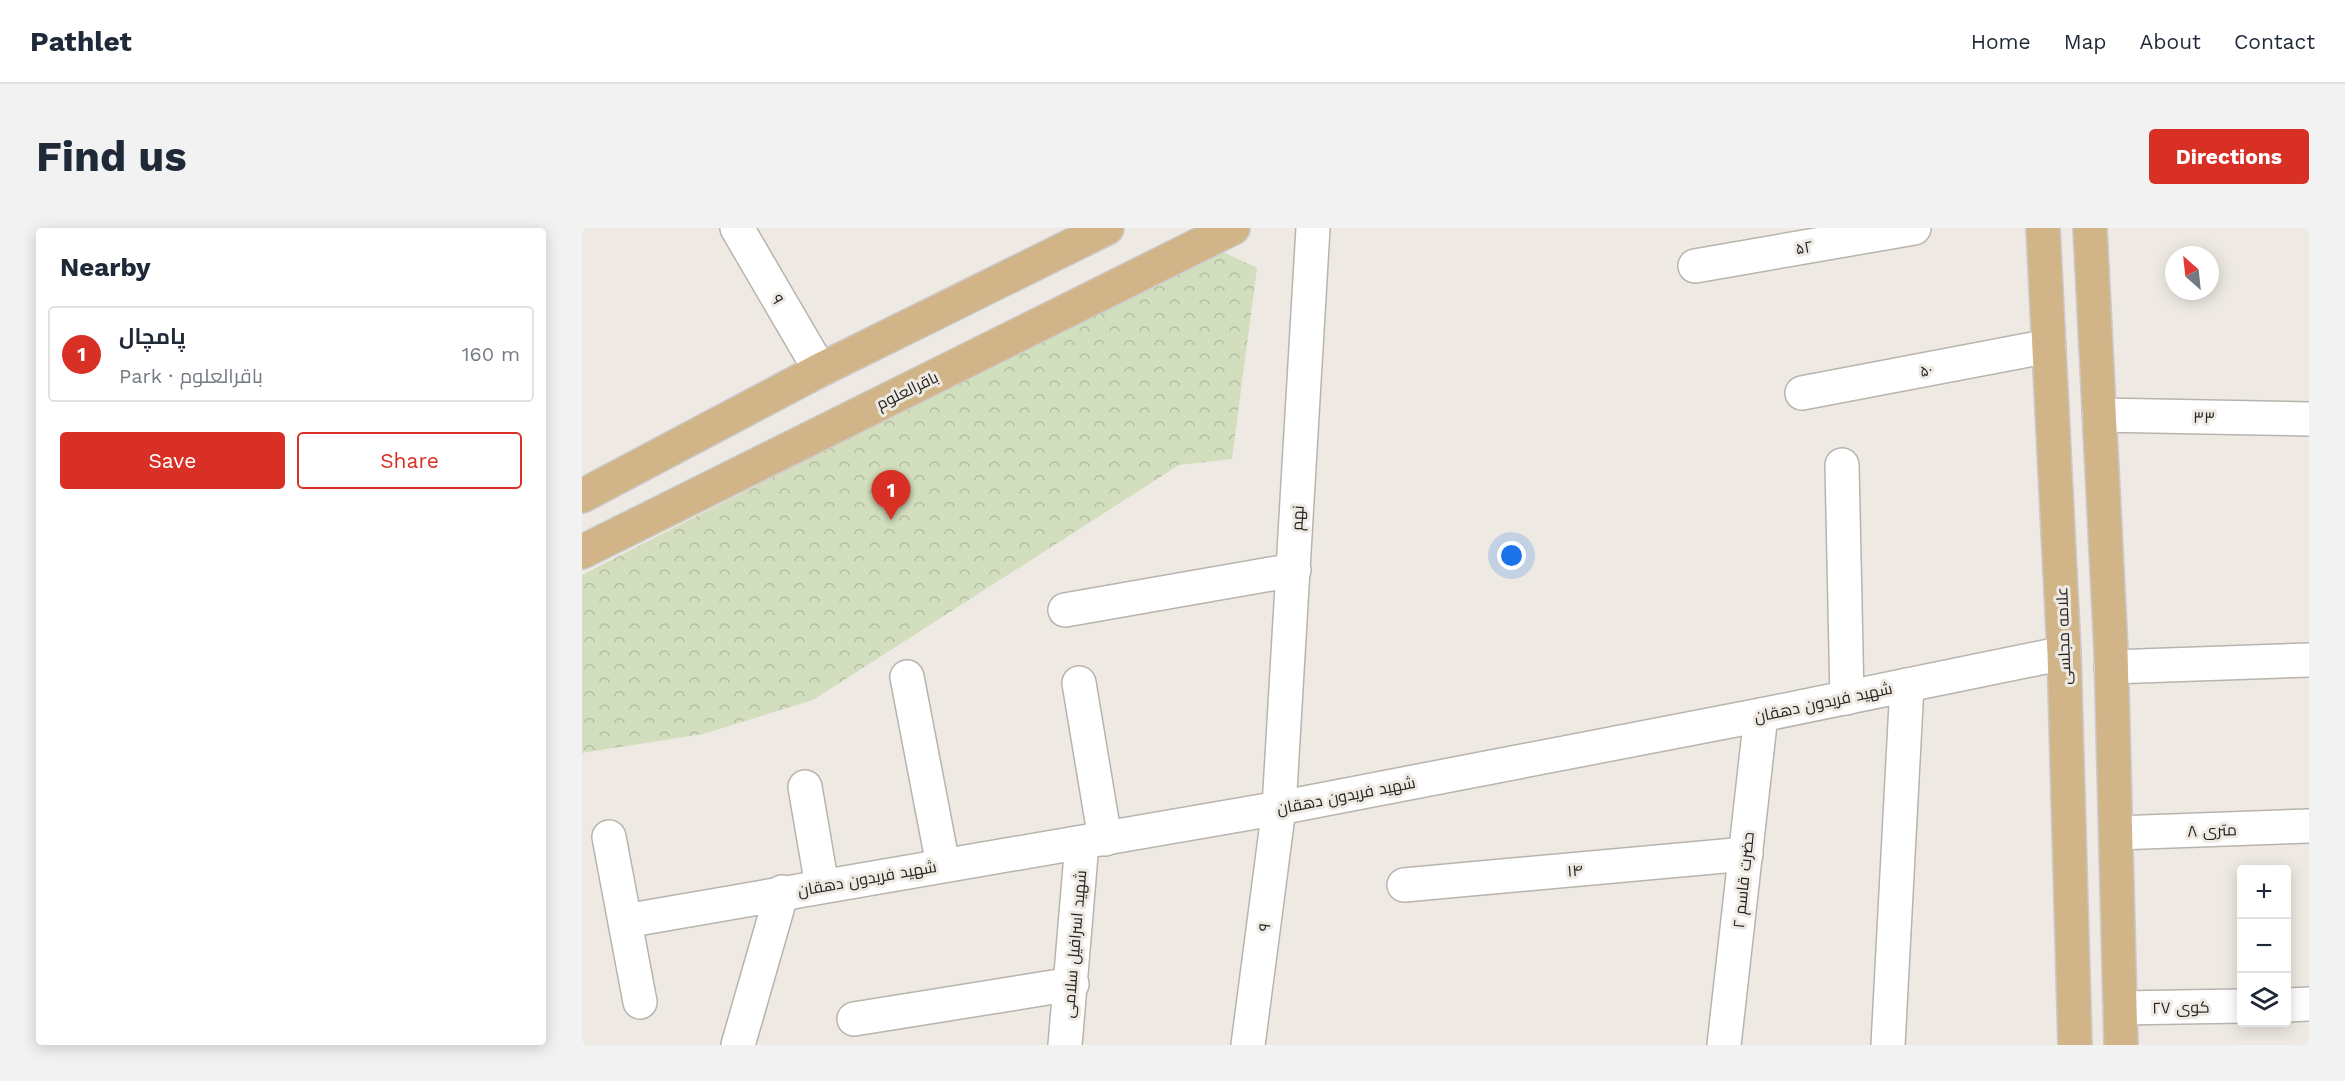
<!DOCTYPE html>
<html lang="en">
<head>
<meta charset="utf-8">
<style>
	body { margin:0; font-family:"Work Sans",Cairo,sans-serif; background:#f2f2f3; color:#1f2937 }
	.controls { position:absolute; right:18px; bottom:18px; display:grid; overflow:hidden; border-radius:6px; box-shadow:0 3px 15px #0003 }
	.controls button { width:54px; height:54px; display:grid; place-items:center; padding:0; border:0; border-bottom:2px solid #e0e1e3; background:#fff; color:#1f2937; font:30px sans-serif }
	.compass { position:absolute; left:1583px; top:18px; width:54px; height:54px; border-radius:50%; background:#fff; box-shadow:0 3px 15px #0003; rotate:333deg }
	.you { position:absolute; left:930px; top:328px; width:21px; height:21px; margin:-15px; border:4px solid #fff; border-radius:50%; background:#1a73e8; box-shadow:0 0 0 9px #1a73e833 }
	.badge { display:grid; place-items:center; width:39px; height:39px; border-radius:50%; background:#d93025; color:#fff; font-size:20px; font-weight:700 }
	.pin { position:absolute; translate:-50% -50px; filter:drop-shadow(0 2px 3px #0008) }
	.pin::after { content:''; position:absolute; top:32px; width:21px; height:18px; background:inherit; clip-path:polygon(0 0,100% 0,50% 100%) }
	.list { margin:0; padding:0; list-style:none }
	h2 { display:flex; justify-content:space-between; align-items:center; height:78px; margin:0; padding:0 24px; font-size:26px }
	h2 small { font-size:20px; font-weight:400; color:#747a83 }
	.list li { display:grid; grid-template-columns:39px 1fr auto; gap:18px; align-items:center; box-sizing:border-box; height:96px; margin:0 12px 12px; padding:0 12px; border:2px solid #e0e1e3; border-radius:6px }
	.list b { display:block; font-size:22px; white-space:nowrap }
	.list p { margin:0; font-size:20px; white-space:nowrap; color:#747a83 }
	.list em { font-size:20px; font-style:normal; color:#747a83 }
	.actions { display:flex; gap:12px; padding:18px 24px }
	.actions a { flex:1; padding:14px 0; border:2px solid #d93025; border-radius:6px; text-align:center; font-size:21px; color:#d93025 }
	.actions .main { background:#d93025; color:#fff }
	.icon { flex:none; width:33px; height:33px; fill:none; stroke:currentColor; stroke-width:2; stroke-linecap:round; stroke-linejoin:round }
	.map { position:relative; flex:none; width:1727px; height:817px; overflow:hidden; border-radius:6px }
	header { display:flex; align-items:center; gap:36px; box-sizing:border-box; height:84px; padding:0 30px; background:#fff; border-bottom:2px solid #e0e1e3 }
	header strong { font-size:28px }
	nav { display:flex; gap:33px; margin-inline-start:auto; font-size:21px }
	.intro { display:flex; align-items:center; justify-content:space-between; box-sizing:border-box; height:144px; padding:0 36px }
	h1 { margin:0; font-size:42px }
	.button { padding:15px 27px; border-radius:6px; background:#d93025; color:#fff; font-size:21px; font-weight:700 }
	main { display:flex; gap:36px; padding:0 36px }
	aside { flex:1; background:#fff; border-radius:6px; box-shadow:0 3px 15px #0003 }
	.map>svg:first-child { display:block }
	.forest { fill:url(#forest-crowns) }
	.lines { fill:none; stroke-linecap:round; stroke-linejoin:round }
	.minor-casing { stroke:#b8b4ad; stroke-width:36 }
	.major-casing { stroke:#cbcaca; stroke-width:36 }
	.minor { stroke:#fff; stroke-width:33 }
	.major { stroke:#d1b588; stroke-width:33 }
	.labels { text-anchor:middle; stroke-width:6; stroke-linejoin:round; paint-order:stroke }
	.street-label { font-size:16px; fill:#252321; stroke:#eeeae3 }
</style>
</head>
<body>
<header>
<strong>Pathlet</strong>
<nav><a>Home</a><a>Map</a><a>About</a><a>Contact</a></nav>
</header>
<div class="intro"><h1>Find us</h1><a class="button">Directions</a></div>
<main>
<aside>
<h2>Nearby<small></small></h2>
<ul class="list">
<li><span class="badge">1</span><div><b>پامچال</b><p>Park · باقرالعلوم</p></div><em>160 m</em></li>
</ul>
<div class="actions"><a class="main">Save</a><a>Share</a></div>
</aside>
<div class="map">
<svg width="1727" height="817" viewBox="0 0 1727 817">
	<defs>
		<pattern id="forest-crowns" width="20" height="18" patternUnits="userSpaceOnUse" patternTransform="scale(1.5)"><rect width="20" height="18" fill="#d2debd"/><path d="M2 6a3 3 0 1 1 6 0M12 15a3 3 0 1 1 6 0" fill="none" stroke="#b4bea2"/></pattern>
	</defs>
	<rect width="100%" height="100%" fill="#eeeae3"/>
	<polygon class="forest" points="635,21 675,40 650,231 597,237 231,472 121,506 0,525 0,347"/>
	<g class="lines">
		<g class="minor-casing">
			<g id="minor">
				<polyline points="155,0 238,142"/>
				<polyline points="1113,38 1332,0"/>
				<polyline points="1220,165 1467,118"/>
				<polyline points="1517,187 1727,191"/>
				<polyline points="1260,237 1265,470"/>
				<polyline points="483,382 712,342"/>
				<polyline points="1529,439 1727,432"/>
				<polyline points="325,449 361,637"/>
				<polyline points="497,455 523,611"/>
				<polyline points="223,559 240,658"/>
				<polyline points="1534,605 1727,598"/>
				<polyline points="27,609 58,774"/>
				<polyline points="822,657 1164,626"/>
				<polyline points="43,693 697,580 1179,487 1482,425"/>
				<polyline points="1704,777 1727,776"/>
				<polyline points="1538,780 1660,778"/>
				<polyline points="272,791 490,756"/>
				<polyline points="156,817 200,664"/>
				<polyline points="483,817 500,615"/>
				<polyline points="666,817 697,580 731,0"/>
				<polyline points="1142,817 1179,487"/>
				<polyline points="1306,817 1325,457"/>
			</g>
		</g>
		<g class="major-casing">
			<g id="major">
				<polyline points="1461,0 1482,425 1493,817"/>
				<polyline points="1508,0 1529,423 1539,817"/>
				<polyline points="0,268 238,142 525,0"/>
				<polyline points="0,324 651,0"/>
			</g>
		</g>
		<use href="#minor" class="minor"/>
		<use href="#major" class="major"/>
	</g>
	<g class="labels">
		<g class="street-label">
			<text transform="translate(1222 19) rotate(-10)" y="6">۵۲</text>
			<text transform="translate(196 71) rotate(60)" y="6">۹</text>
			<text transform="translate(1344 142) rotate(-11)" y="6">۵۰</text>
			<text transform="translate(325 162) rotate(-26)" y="6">باقرالعلوم</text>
			<text transform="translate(1622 189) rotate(1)" y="6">۳۳</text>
			<text transform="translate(715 290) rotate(-87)" y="6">نهم</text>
			<text transform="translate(1481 408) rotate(-92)" y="6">علامه مجلسی</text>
			<text transform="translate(1241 474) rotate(-12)" y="6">شهید فریدون دهقان</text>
			<text transform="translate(764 567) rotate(-11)" y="6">شهید فریدون دهقان</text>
			<text transform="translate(1630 602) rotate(-2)" y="6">۸ متری</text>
			<text transform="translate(993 642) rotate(-5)" y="6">۱۴</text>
			<text transform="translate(285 650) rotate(-10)" y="6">شهید فریدون دهقان</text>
			<text transform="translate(1161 652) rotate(-84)" y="6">۲ حضرت قاسم</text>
			<text transform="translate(682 699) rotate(-82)" y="6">۹</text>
			<text transform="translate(492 716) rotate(-85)" y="6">شهید اسرافیل سلامی</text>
			<text transform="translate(1599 779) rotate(-1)" y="6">کوی ۲۷</text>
		</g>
	</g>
</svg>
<div class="controls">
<button>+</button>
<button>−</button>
<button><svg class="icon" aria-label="layers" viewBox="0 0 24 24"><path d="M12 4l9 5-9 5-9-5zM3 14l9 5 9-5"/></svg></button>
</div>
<svg class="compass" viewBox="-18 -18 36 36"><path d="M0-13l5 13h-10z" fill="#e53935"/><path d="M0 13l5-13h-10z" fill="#747a83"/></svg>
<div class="you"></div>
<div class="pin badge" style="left:309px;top:292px">1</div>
</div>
</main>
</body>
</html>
